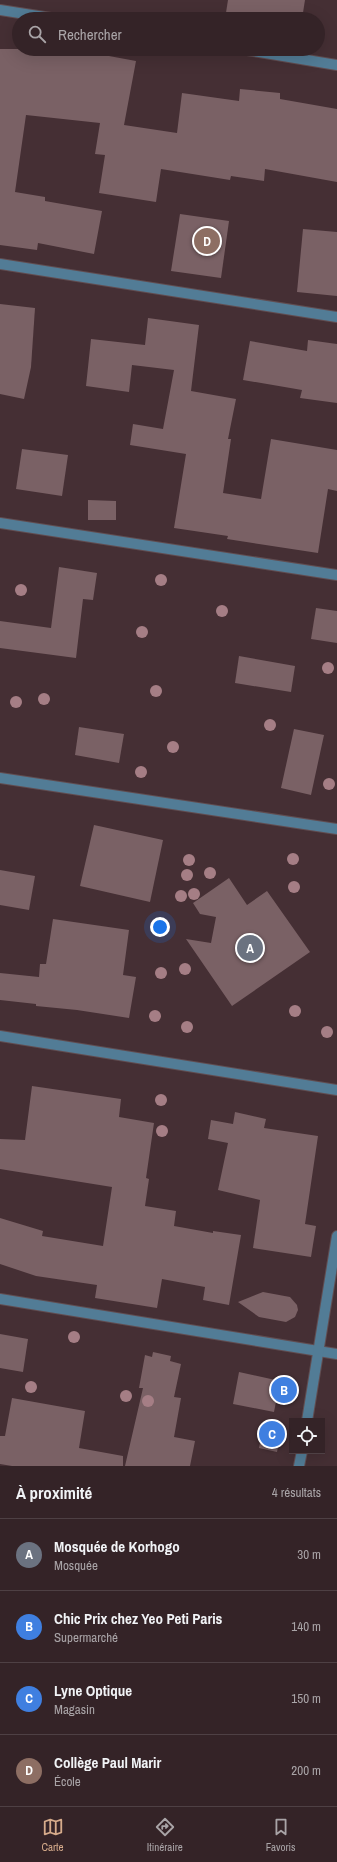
<!DOCTYPE html>
<html lang="fr">
<head>
<meta charset="utf-8">
<style>
	body { margin:0; font-family:"Archivo Narrow",sans-serif; background:#3f2f33; color:#f1f3f6 }
	.controls { position:absolute; right:12px; bottom:12px; display:grid; overflow:hidden; border-radius:0px; box-shadow:0 4px 16px #0002 }
	.controls button { width:36px; height:36px; display:grid; place-items:center; padding:0; border:0; border-bottom:1px solid #4e4044; background:#342327; color:#f1f3f6; font:20px sans-serif }
	.you { position:absolute; left:160px; top:927px; width:14px; height:14px; margin:-10px; border:3px solid #fff; border-radius:50%; background:#1a73e8; box-shadow:0 0 0 6px #1a73e833 }
	.badge { display:grid; place-items:center; width:26px; height:26px; border-radius:50%; background:#d6ab8b; color:#fff; font-size:13px; font-weight:700 }
	.pin { position:absolute; translate:-50% -50%; border:2px solid #fff; box-shadow:0 1px 4px #0006 }
	.list { margin:0; padding:0; list-style:none }
	h2 { display:flex; justify-content:space-between; align-items:center; height:52px; margin:0; padding:0 16px; font-size:17px }
	h2 small { font-size:13px; font-weight:400; color:#a9a4a7 }
	.list li { display:grid; grid-template-columns:26px 1fr auto; gap:12px; align-items:center; box-sizing:border-box; height:72px; padding:0 16px; border-top:1px solid #4e4044 }
	.list b { display:block; font-size:15px; white-space:nowrap }
	.list p { margin:0; font-size:13px; white-space:nowrap; color:#a9a4a7 }
	.list em { font-size:13px; font-style:normal; color:#a9a4a7 }
	.icon { flex:none; width:22px; height:22px; fill:none; stroke:currentColor; stroke-width:2; stroke-linecap:round; stroke-linejoin:round }
	.map { position:relative; flex:none; width:337px; height:1466px; overflow:hidden }
	.search { position:absolute; background:#342327; box-shadow:0 4px 16px #0002; left:12px; right:12px; top:12px; height:44px; display:flex; align-items:center; gap:10px; box-sizing:border-box; padding:0 14px; border-radius:22px; color:#a9a4a7; font-size:15px }
	.sheet { height:340px; background:#342327 }
	nav { display:flex; justify-content:space-around; align-items:center; box-sizing:border-box; height:56px; border-top:1px solid #4e4044; background:#342327; font-size:11px; color:#a9a4a7 }
	nav a { display:grid; justify-items:center; gap:2px }
	nav .on { color:#d6ab8b }
	.map>svg:first-child { display:block }
	.building { fill:#7a6165 }
	.lines { fill:none; stroke-linecap:round; stroke-linejoin:round }
	.minor-casing { stroke:#614d51; stroke-width:12 }
	.minor { stroke:#527c96; stroke-width:10 }
	.tree { fill:#a57e85 }
</style>
</head>
<body>
<div class="map">
<svg width="337" height="1466" viewBox="0 0 337 1466">
	<rect width="100%" height="100%" fill="#452f34"/>
	<g class="building">
		<polygon points="228,0 305,0 302,19 225,19"/>
		<polygon points="0,49 71,49 136,61 124,125 177,133 182,93 239,101 240,89 280,93 280,99 337,109 337,182 265,169 264,181 231,176 230,180 161,169 156,202 99,193 105,155 95,154 100,123 26,115 15,192 45,197 45,201 102,211 94,254 38,243 37,250 0,245"/>
		<polygon points="180,214 229,221 221,278 171,271"/>
		<polygon points="303,229 337,232 337,296 297,292"/>
		<polygon points="0,304 35,308 31,367 24,399 0,394"/>
		<polygon points="148,318 199,325 191,391 236,399 228,439 231,439 223,493 261,499 271,439 337,450 337,491 328,489 318,553 227,539 228,536 174,528 186,454 130,445 133,424 163,429 174,370 132,365 129,392 86,386 91,339 145,345"/>
		<polygon points="308,340 337,344 337,403 300,398 302,390 243,380 250,341 307,351"/>
		<polygon points="22,449 68,455 62,496 16,489"/>
		<polygon points="88,500 116,501 116,520 88,520"/>
		<polygon points="59,567 97,573 93,600 83,599 76,658 0,648 0,621 51,628"/>
		<polygon points="316,608 337,611 337,643 311,639"/>
		<polygon points="239,656 295,666 291,692 235,683"/>
		<polygon points="79,727 124,734 119,763 75,755"/>
		<polygon points="294,729 324,735 311,795 281,788"/>
		<polygon points="94,825 163,840 150,902 80,886"/>
		<polygon points="0,870 35,876 29,910 0,905"/>
		<polygon points="229,878 247,905 267,891 310,952 232,1006 186,939 211,943 216,917 200,914 193,903"/>
		<polygon points="53,919 129,930 123,975 136,977 129,1018 77,1010 36,1006 36,1004 0,1000 0,973 39,977 40,964 46,964"/>
		<polygon points="32,1086 121,1099 119,1117 154,1123 146,1178 149,1179 145,1206 176,1211 174,1226 213,1233 213,1231 241,1235 229,1305 203,1300 205,1287 162,1279 157,1308 95,1298 97,1285 36,1276 0,1264 0,1218 43,1231 42,1236 103,1246 112,1187 0,1169 0,1139 25,1140"/>
		<polygon points="235,1112 266,1119 264,1128 318,1136 305,1224 316,1226 311,1257 253,1248 260,1200 218,1190 228,1143 208,1139 211,1120 233,1124"/>
		<polygon points="263,1292 290,1297 297,1305 298,1310 295,1317 286,1322 259,1317 238,1302"/>
		<polygon points="0,1334 28,1339 23,1372 0,1368"/>
		<polygon points="153,1352 171,1356 170,1361 181,1364 174,1397 181,1398 174,1437 195,1441 190,1466 125,1466 143,1388 139,1388 145,1355 152,1357"/>
		<polygon points="239,1372 280,1381 274,1412 233,1404"/>
		<polygon points="12,1398 85,1411 79,1448 123,1456 123,1466 12,1466 0,1464 0,1436 5,1436"/>
		<polygon points="264,1422 282,1426 277,1452 259,1448"/>
	</g>
	<g class="lines">
		<g class="minor-casing">
			<g id="minor">
				<polyline points="0,10 57,19"/>
				<polyline points="241,49 337,65"/>
				<polyline points="0,264 337,317"/>
				<polyline points="0,523 337,575"/>
				<polyline points="0,778 337,829"/>
				<polyline points="0,1036 337,1090"/>
				<polyline points="0,1299 337,1354"/>
				<polyline points="307,1421 337,1236"/>
				<polyline points="299,1466 302,1451"/>
			</g>
		</g>
		<use href="#minor" class="minor"/>
	</g>
	<g class="tree">
		<circle cx="161" cy="580" r="6"/>
		<circle cx="21" cy="590" r="6"/>
		<circle cx="222" cy="611" r="6"/>
		<circle cx="142" cy="632" r="6"/>
		<circle cx="328" cy="668" r="6"/>
		<circle cx="156" cy="691" r="6"/>
		<circle cx="44" cy="699" r="6"/>
		<circle cx="16" cy="702" r="6"/>
		<circle cx="270" cy="725" r="6"/>
		<circle cx="173" cy="747" r="6"/>
		<circle cx="141" cy="772" r="6"/>
		<circle cx="329" cy="784" r="6"/>
		<circle cx="293" cy="859" r="6"/>
		<circle cx="189" cy="860" r="6"/>
		<circle cx="210" cy="873" r="6"/>
		<circle cx="187" cy="875" r="6"/>
		<circle cx="294" cy="887" r="6"/>
		<circle cx="194" cy="894" r="6"/>
		<circle cx="181" cy="896" r="6"/>
		<circle cx="185" cy="969" r="6"/>
		<circle cx="161" cy="973" r="6"/>
		<circle cx="295" cy="1011" r="6"/>
		<circle cx="155" cy="1016" r="6"/>
		<circle cx="187" cy="1027" r="6"/>
		<circle cx="327" cy="1032" r="6"/>
		<circle cx="161" cy="1100" r="6"/>
		<circle cx="162" cy="1131" r="6"/>
		<circle cx="74" cy="1337" r="6"/>
		<circle cx="31" cy="1387" r="6"/>
		<circle cx="126" cy="1396" r="6"/>
		<circle cx="148" cy="1401" r="6"/>
	</g>
</svg>
<div class="controls">
<button><svg class="icon" aria-label="locate" viewBox="0 0 24 24"><circle cx="12" cy="12" r="6"/><path d="M12 2v4M12 18v4M2 12h4M18 12h4"/></svg></button>
</div>
<div class="you"></div>
<div class="pin badge" style="left:250px;top:948px;background:#6b7280">A</div>
<div class="pin badge" style="left:284px;top:1390px;background:#3f7fe0">B</div>
<div class="pin badge" style="left:272px;top:1434px;background:#3f7fe0">C</div>
<div class="pin badge" style="left:207px;top:241px;background:#8d6e63">D</div>
<div class="search"><svg class="icon" aria-label="search" viewBox="0 0 24 24"><circle cx="10" cy="10" r="6"/><path d="M15 15l6 6"/></svg>Rechercher</div>
</div>
<section class="sheet">
<h2>À proximité<small>4 résultats</small></h2>
<ul class="list">
<li><span class="badge" style="background:#6b7280">A</span><div><b>Mosquée de Korhogo</b><p>Mosquée</p></div><em>30 m</em></li>
<li><span class="badge" style="background:#3f7fe0">B</span><div><b>Chic Prix chez Yeo Peti Paris</b><p>Supermarché</p></div><em>140 m</em></li>
<li><span class="badge" style="background:#3f7fe0">C</span><div><b>Lyne Optique</b><p>Magasin</p></div><em>150 m</em></li>
<li><span class="badge" style="background:#8d6e63">D</span><div><b>Collège Paul Marir</b><p>École</p></div><em>200 m</em></li>
</ul>
</section>
<nav>
<a class="on"><svg class="icon" aria-label="map" viewBox="0 0 24 24"><path d="M3 6l6-2 6 2 6-2v14l-6 2-6-2-6 2zM9 4v14M15 6v14"/></svg>Carte</a>
<a><svg class="icon" aria-label="directions" viewBox="0 0 24 24"><path d="M12 3l9 9-9 9-9-9zM9 14v-3h6M13 9l2 2-2 2"/></svg>Itinéraire</a>
<a><svg class="icon" aria-label="saved" viewBox="0 0 24 24"><path d="M7 4h10v16l-5-4-5 4z"/></svg>Favoris</a>
</nav>
</body>
</html>
